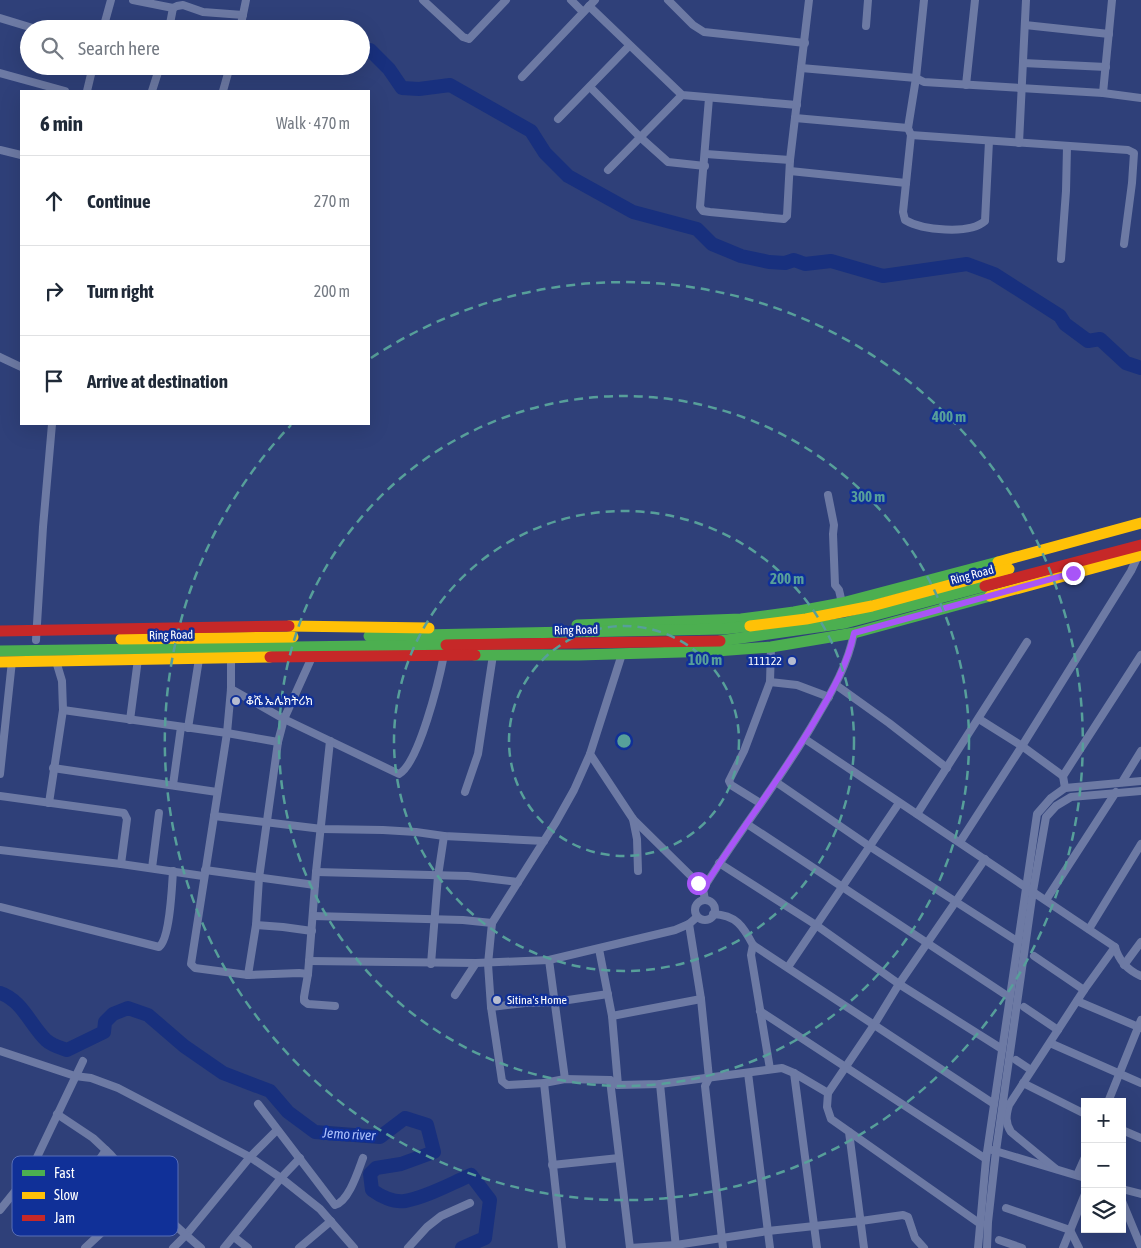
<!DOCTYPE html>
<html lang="en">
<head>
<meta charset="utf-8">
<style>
	body { margin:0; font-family:"Asap Condensed","Noto Sans Ethiopic",sans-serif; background:#f2f2f3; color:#1f2937 }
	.controls { position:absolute; right:15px; bottom:15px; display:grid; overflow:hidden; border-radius:0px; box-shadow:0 5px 20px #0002 }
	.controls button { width:45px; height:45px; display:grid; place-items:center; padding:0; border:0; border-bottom:1px solid #e0e1e3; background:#fff; color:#1f2937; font:25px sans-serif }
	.stop { position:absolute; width:15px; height:15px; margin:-11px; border:4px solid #a855f7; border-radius:50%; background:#fff }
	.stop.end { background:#a855f7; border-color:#fff; box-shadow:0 1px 5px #0008 }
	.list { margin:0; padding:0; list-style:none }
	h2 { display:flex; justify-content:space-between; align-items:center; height:65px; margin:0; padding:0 20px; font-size:21px }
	h2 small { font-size:16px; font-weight:400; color:#747a83 }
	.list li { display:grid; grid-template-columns:32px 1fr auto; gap:15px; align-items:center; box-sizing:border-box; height:90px; padding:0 20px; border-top:1px solid #e0e1e3 }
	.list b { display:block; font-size:19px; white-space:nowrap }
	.list em { font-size:16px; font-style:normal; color:#747a83 }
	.icon { flex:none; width:28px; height:28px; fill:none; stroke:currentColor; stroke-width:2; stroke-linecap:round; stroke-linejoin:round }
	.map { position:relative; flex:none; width:1141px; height:1248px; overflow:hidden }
	.search { position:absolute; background:#fff; box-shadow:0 5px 20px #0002; left:20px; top:20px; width:350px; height:55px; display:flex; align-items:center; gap:12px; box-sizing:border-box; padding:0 18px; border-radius:28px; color:#747a83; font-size:19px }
	.panel { position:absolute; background:#fff; box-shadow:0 5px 20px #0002; left:20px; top:90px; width:350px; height:335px; border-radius:0px }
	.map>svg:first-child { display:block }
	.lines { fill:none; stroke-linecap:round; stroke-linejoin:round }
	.river { stroke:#18307e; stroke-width:14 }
	.street { stroke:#6d7aa4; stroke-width:8 }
	.fast { stroke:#4caf50; stroke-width:11 }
	.slow { stroke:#ffc107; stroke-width:11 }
	.jam { stroke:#c62828; stroke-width:11 }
	.route { stroke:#a855f7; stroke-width:6 }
	.ring { fill:none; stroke:#579f9a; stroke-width:2.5; stroke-dasharray:9 6 }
	.poi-dot { fill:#b6bcd0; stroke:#103098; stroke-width:2 }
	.labels { text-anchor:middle; stroke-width:5; stroke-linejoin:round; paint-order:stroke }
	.street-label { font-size:12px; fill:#fff; stroke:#103098 }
	.poi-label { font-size:12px; fill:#fff; stroke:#103098; text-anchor:start }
	.water-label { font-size:14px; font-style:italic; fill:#adc1fb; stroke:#103098 }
	.key { fill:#103098; stroke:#586eb7; stroke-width:1 }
	.key-label { font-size:14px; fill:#fff }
	.centre { fill:#579f9a; stroke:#103098; stroke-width:2.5 }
	.ring-label { font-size:15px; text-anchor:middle; font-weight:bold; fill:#579f9a; stroke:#103098; stroke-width:5; stroke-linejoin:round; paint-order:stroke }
</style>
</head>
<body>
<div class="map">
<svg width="1141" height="1248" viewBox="0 0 1141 1248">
	<rect width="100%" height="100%" fill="#2f4079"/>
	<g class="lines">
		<g class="river">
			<polyline points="370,50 389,69 402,88 419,89 450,85 531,131 545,153 568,176 633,212 697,229 712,244 741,256 769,262 785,263 794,260 805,264 831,261 883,276 967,264 994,274 1060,316 1065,324 1088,341 1100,339 1126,363 1141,368"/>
			<path d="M0,993C22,1000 31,1026 46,1040C51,1045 61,1048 67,1050L104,1032L105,1022L113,1014L128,1008L148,1015L184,1046L223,1073L270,1091L288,1112L315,1132L380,1137L405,1118L427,1125L434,1152L401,1164L376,1168L370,1174L372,1190C380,1196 394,1203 405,1201C427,1197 450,1184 471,1175L490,1200L485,1238L462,1248"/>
		</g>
		<g class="street">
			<polyline points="133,0 173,8 177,6 183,5 203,12 243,15"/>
			<polyline points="423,0 463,37 469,39 506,0"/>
			<polyline points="571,0 583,12"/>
			<polyline points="668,0 693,25 704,32 805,43"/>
			<path d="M924,0L916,78L908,128L911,135L903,212L905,220C922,230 969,235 985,221L989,141"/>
			<polyline points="589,6 682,95 797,105"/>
			<polyline points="0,18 36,29"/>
			<polyline points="1025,25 1109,34"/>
			<polyline points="866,26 868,0"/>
			<polyline points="103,29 111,0"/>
			<polyline points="169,29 173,8"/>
			<polyline points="240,29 246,0"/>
			<polyline points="1023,63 1106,67"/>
			<polyline points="801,68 916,78 924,82 1103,93 1141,98"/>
			<polyline points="0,73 65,91"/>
			<polyline points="522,77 595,0"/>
			<polyline points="966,85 975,0"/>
			<polyline points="590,87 640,137 668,162 705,166"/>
			<polyline points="87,91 93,66"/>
			<polyline points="152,91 160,66"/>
			<polyline points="223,91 230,66"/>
			<polyline points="1103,93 1112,0"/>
			<polyline points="709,98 700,207 703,211 710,212 784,219 787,216 790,160 809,0"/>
			<polyline points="795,118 908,128"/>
			<polyline points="558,119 629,46"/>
			<polyline points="911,135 1128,150 1134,153 1132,183 1124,244"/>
			<polyline points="1019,143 1026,0"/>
			<polyline points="0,150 21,155"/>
			<polyline points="706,154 790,160"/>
			<polyline points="608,170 682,95"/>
			<polyline points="790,171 906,183"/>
			<polyline points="1061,259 1066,191 1067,147"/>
			<polyline points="0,357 21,367"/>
			<polyline points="828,495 834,525 833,534 835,585 839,590 842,603"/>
			<polyline points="36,640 43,527 52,424"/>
			<polyline points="622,654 590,754 633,819 698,883 703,889 705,900"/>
			<polyline points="231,658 231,689 227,733 191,964 195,968 248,975 299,973 308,974"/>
			<polyline points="770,682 797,685 829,697"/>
			<polyline points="836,685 889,723 947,768"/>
			<path d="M231,689L284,719L399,774C419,763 439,680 444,655"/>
			<polyline points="63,710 227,733 278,742"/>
			<polyline points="979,719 1022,746 1063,776"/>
			<polyline points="130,720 138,659"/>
			<polyline points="188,728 199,659"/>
			<path d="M805,739L1115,947C1119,961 1127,970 1141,976"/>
			<polyline points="330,741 316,872 308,974 304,997 304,1001 308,1004 335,1006"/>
			<polyline points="590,754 574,790 556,822 492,923 488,964 491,1007 502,1081 507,1085 544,1083 565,1079 610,1080 618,1085 660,1084 782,1068 794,1073 828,1093"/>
			<polyline points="53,768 217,792"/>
			<polyline points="0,774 12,661"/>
			<polyline points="776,782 869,846 1017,941"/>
			<polyline points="1122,782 1141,751"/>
			<polyline points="173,785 181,727"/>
			<polyline points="1065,788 1063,776 1141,655"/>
			<polyline points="465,792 478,754 493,655"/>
			<polyline points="0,796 124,813 127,819 121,864"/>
			<polyline points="49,803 63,710 62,681 56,661"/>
			<polyline points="760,803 731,785 729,781 744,751 770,682 771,647"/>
			<polyline points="917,814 1027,642"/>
			<polyline points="214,816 322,829 383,830 416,832 444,836 544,841"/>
			<polyline points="633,819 637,839 638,871"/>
			<polyline points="747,824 1009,997"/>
			<polyline points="960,842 1022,746 1131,571 1138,556"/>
			<polyline points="0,850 121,864 203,876"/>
			<polyline points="719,863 816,925 899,984 1002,1049"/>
			<polyline points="152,868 159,813"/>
			<polyline points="205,870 315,885"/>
			<polyline points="316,872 468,876 518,882"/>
			<path d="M703,889C739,831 783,777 817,717C833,690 848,664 854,633"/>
			<polyline points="1046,900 1116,792"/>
			<circle cx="705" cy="910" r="10"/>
			<path d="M0,907L159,947C170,939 172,886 173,871"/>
			<path d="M713,914C736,915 743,926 753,945L994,1104"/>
			<polyline points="313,916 463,920 492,923"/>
			<polyline points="689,924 701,999 709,1078 705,1086 723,1248"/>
			<polyline points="256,925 283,927 312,931"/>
			<polyline points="1089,929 1141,844"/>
			<polyline points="753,945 751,955 770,1069"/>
			<polyline points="599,949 612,1016 618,1085"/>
			<polyline points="1034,956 1084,990"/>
			<polyline points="549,960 565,1079"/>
			<polyline points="309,961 476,963"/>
			<polyline points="431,964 438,876 444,836"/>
			<polyline points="1124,965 1141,942"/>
			<polyline points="788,967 899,803"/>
			<polyline points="248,975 256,925 259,878 278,742 284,719 312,657"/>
			<polyline points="455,995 476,963 549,960 675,930 689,924 697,917"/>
			<polyline points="1077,1001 1141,1028"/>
			<polyline points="491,1007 525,1003 555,1002 608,994"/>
			<polyline points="1024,1007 1058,1030"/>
			<polyline points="760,1011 986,1159"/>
			<polyline points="612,1016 701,999"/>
			<polyline points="1050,1043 1141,1083"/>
			<polyline points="0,1051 75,1076 91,1078 118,1088 250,1157 281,1178 224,1248"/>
			<polyline points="1016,1060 1031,1070"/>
			<polyline points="748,1073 770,1248"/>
			<polyline points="794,1073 817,1248"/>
			<polyline points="610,1080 630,1248"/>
			<polyline points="544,1083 562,1248"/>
			<polyline points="1023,1083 1085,1114"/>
			<polyline points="660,1084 676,1248"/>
			<polyline points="1108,1102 1141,1020"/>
			<path d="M258,1104L335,1205C349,1201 358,1171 363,1158"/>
			<polyline points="57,1114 93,1138 110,1154 163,1214 186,1235 250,1157 277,1130"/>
			<polyline points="1122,1130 1141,1138"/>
			<polyline points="849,1132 864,1248"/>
			<polyline points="992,1150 1085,1178"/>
			<polyline points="300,1158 281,1178 320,1209 354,1248"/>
			<polyline points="552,1165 619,1158"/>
			<path d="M1056,1169L1011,1132C1005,1123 1006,1115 1009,1105L1084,990L1115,947"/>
			<polyline points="1077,1175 1085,1157"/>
			<polyline points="1122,1189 1141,1194"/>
			<polyline points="1122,1201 1141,1247"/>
			<polyline points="1006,1208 1070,1230 1079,1248"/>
			<polyline points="0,1210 29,1174 83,1061"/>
			<polyline points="979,1223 831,1119 827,1107 828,1093 874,1025 899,984 985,859"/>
			<polyline points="234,1237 248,1248"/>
			<polyline points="999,1240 1022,1248"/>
			<polyline points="85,1248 129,1207 97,1167 97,1163 106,1150"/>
			<polyline points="173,1248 186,1235 201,1248"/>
			<polyline points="299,1248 331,1221"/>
			<polyline points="408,1248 427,1227 441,1216 470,1203"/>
			<polyline points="630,1248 676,1245 768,1231 861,1221 903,1215 908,1217 915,1238 924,1248"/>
			<polyline points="978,1248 986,1159 1037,814 1051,798 1065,788 1141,781"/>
			<polyline points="987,1248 988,1222 996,1151 1033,891 1046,817 1056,806 1071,797 1141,791"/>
			<polyline points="1063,1248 1085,1194"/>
		</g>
		<g class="fast">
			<polyline points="577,625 741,619 794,612 842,603 998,562"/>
			<polyline points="369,636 723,629 750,626"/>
			<polyline points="720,641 845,623 985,586"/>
			<polyline points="0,651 446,645"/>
			<polyline points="475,655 579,655 716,651 771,647 854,633 990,596"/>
		</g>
		<g class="slow">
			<polyline points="998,562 1141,523"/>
			<polyline points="990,596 1141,555"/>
			<polyline points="289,626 429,628"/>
			<polyline points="750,626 806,619 872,606 1009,569"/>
			<polyline points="121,639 293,637"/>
			<polyline points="0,662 270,657"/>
		</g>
		<g class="jam">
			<polyline points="985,586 1141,545"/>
			<polyline points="0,631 289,626"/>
			<polyline points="446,645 720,641"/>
			<polyline points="270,657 475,655"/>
		</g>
	</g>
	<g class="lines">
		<path class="route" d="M698,883L703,889C739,831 783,776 817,717C833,690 848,663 854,633L1073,573"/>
	</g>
	<g class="ring">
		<circle cx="624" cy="741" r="115"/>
		<circle cx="624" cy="741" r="230"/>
		<circle cx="624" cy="741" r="345"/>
		<path d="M371 358A459 459 0 1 1 291 425"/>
	</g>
	<g class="poi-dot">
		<circle cx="792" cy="661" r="5"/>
		<circle cx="236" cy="701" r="5"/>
		<circle cx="497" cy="1000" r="5"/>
	</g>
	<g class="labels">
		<g class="street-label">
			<text transform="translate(972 575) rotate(-15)" y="4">Ring Road</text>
			<text transform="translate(576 630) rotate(-1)" y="4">Ring Road</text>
			<text transform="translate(171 635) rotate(-1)" y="4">Ring Road</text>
		</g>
		<g class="poi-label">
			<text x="782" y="665" text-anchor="end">111122</text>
			<text x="246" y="705">ቆሼ ኤሌክትሪክ</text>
			<text x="507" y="1004">Sitina's Home</text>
		</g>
		<g class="water-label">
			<text transform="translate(349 1134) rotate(3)" y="5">Jemo river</text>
		</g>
	</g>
	<rect x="12" y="1156" width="166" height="80" rx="8" class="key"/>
	<rect x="22" y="1170" width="23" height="6" fill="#4caf50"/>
	<rect x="22" y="1192" width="23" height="7" fill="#ffc107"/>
	<rect x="22" y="1215" width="23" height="6" fill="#c62828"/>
	<g class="key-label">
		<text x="54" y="1178">Fast</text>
		<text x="54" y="1200">Slow</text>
		<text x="54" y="1223">Jam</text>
	</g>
	<circle cx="624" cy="741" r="8" class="centre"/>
	<g class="ring-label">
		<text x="949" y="422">400 m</text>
		<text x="868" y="502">300 m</text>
		<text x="787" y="584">200 m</text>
		<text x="705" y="665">100 m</text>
	</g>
</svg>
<div class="controls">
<button>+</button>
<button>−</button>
<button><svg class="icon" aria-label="layers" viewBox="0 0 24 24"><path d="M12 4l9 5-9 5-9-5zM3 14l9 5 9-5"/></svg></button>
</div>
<div class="stop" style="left:698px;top:883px"></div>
<div class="stop end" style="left:1073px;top:573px"></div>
<div class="search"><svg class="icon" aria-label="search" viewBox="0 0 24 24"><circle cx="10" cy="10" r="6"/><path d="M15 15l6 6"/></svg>Search here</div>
<section class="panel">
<h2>6 min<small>Walk · 470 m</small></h2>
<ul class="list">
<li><svg class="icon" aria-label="ahead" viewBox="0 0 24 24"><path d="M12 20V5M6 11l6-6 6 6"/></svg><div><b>Continue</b></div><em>270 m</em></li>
<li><svg class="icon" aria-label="right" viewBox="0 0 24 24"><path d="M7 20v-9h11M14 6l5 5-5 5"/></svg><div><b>Turn right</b></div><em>200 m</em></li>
<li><svg class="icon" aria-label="arrive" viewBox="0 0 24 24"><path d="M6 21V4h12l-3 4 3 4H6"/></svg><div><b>Arrive at destination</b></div></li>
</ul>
</section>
</div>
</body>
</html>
